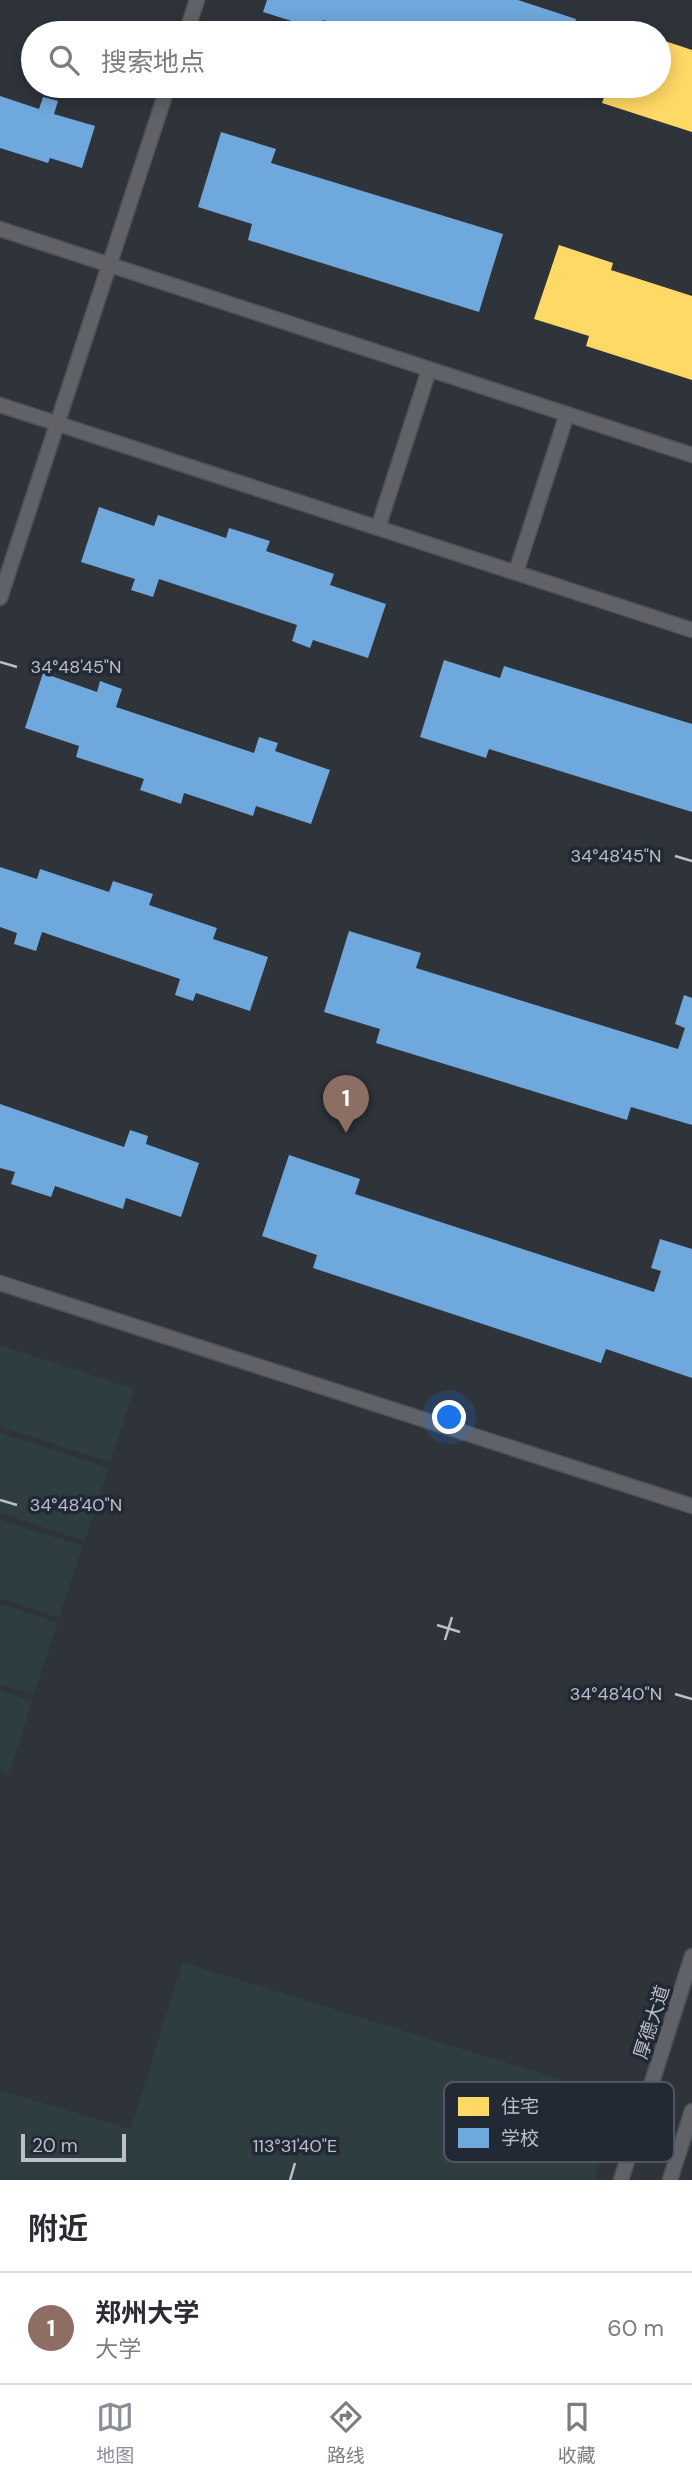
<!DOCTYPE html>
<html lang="zh">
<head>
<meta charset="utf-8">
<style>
	body { margin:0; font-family:"DM Sans","Noto Sans SC",sans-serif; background:#f7f7f7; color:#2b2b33 }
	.scale { position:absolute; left:21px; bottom:18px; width:105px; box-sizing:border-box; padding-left:7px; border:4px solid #bbbfc9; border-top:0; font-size:19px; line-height:24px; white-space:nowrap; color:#bbbfc9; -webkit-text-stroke:5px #222934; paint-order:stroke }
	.you { position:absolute; left:450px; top:1418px; width:24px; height:24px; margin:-18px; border:5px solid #fff; border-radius:50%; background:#1a73e8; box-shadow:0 0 0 10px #1a73e833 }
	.badge { display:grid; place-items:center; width:46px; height:46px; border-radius:50%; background:#8a8e97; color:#fff; font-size:23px; font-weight:700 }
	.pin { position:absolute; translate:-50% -58px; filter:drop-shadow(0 2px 4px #0008) }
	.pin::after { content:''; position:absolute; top:37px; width:24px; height:21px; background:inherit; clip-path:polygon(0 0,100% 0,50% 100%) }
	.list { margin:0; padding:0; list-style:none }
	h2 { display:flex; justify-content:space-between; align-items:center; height:91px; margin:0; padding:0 28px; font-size:30px }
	h2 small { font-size:23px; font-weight:400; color:#7c7c81 }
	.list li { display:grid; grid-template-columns:46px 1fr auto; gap:21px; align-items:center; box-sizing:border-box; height:112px; padding:0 28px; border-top:2px solid #e1e1e2 }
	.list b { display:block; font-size:26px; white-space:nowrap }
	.list p { margin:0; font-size:23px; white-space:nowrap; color:#7c7c81 }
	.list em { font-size:23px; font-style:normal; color:#7c7c81 }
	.icon { flex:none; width:38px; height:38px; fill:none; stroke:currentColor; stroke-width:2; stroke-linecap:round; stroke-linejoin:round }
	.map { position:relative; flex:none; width:692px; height:2180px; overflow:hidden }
	.search { position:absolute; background:#fff; box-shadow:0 4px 18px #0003; left:21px; right:21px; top:21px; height:77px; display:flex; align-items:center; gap:18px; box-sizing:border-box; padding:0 24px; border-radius:38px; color:#7c7c81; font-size:26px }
	.sheet { height:203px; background:#fff }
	nav { display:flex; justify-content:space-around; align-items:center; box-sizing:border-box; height:98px; border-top:2px solid #e1e1e2; background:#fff; font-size:19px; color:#7c7c81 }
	nav a { display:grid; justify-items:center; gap:4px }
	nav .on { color:#8a8e97 }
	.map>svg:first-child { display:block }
	.green { fill:#2d3d40 }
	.homes { fill:#ffd966 }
	.schools { fill:#6fa8dc }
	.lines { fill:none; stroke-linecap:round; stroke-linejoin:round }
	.lane-casing { stroke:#4c4f55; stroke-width:17 }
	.lane { stroke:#606268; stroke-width:14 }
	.ticks { fill:none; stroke:#bbbfc9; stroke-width:2.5 }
	.labels { text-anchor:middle; stroke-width:7; stroke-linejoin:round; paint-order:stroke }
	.street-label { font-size:19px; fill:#bbbfc9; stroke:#222934 }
	.key { fill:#222934; stroke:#505661; stroke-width:2 }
	.key-label { font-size:19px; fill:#bbbfc9 }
	.ticks-label { font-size:18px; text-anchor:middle; fill:#bbbfc9; stroke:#222934; stroke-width:7; stroke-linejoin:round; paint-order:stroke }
</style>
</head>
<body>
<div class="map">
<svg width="692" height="2180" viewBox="0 0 692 2180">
	<rect width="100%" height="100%" fill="#2f333a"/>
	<g class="green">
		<polygon points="0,1345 134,1389 110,1462 0,1426"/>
		<polygon points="0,1433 108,1468 85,1541 0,1513"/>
		<polygon points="0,1520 83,1546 59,1618 0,1598"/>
		<polygon points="0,1604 58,1623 34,1695 0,1684"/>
		<polygon points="0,1690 32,1701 9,1773 0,1770"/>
		<polygon points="182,1962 620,2098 594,2180 0,2180 0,2090 131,2129"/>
	</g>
	<g class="homes">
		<polygon points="659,39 692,50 692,132 602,103 608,86 659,86"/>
		<polygon points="559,245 613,263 611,270 692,296 692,380 586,346 589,336 534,319"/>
	</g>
	<g class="schools">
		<polygon points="267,0 518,0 576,19 572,33 364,33 323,20 320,30 263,12"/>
		<polygon points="0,96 39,109 43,97 58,101 54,114 95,126 82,168 50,158 48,163 0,148"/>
		<polygon points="221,132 276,149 271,163 503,234 479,312 248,240 252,224 198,207"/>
		<polygon points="99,507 154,526 158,515 226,538 229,528 270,541 266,551 334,574 330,585 386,604 368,658 313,640 310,648 292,641 297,625 159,579 153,597 131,590 135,579 81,562"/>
		<polygon points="444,660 500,678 504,666 692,724 692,812 489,749 486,758 420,737"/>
		<polygon points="43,673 97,692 100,681 122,689 116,707 254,753 259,737 278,743 275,751 330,770 311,824 256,806 253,816 184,793 181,804 140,790 144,779 76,757 79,746 25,728"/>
		<polygon points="0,867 37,879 40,869 109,892 113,881 153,894 149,905 217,928 213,939 268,957 250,1011 196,993 193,1001 175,995 180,979 42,932 36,951 14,944 17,933 0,927"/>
		<polygon points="349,931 421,953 416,968 678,1049 685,1028 675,1024 684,995 692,998 692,1125 631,1107 627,1120 376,1043 380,1029 324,1012"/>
		<polygon points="0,1104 124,1147 130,1130 148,1136 146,1144 199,1163 181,1217 126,1198 123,1209 55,1186 51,1197 11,1184 15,1172 0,1168"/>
		<polygon points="289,1155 360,1179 355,1194 654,1292 661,1271 651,1268 660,1239 692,1249 692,1378 606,1349 601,1363 313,1268 317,1255 262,1236"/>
	</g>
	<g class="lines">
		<g class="lane-casing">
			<g id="lane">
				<polyline points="186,33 197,0"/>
				<polyline points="0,229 692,455"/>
				<polyline points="0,405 692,630"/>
				<polyline points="378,528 429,370"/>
				<polyline points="516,572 567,414"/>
				<polyline points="0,598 168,86"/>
				<polyline points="0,1283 692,1506"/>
				<polyline points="621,2180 692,1956"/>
				<polyline points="670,2180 692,2111"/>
			</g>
		</g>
		<use href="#lane" class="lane"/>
	</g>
	<path class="ticks" d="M0,662L17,667M675,856L692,861M0,1500L17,1505M437,1625L460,1632M445,1640L452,1617M675,1694L692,1699M290,2180L295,2163"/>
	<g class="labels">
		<g class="street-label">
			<text transform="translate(651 2022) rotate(-72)" y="7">厚德大道</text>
		</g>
	</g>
	<rect x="444" y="2082" width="230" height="80" rx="10" class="key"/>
	<rect x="458" y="2097" width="31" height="19" fill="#ffd966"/>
	<rect x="458" y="2128" width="31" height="20" fill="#6fa8dc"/>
	<g class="key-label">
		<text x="501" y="2113">住宅</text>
		<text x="501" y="2145">学校</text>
	</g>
	<g class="ticks-label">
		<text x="76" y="673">34°48'45"N</text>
		<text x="616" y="862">34°48'45"N</text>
		<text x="76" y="1511">34°48'40"N</text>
		<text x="616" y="1700">34°48'40"N</text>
		<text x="295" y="2152">113°31'40"E</text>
	</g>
</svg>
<div class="scale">20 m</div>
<div class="you"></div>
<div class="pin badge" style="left:346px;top:1133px;background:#8d6e63">1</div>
<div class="search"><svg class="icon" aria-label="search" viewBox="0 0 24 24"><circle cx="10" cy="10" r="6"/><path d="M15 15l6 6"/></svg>搜索地点</div>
</div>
<section class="sheet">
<h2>附近<small></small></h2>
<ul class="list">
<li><span class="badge" style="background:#8d6e63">1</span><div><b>郑州大学</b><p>大学</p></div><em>60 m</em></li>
</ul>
</section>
<nav>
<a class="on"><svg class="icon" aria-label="map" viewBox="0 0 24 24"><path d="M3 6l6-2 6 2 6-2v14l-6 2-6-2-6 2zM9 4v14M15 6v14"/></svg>地图</a>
<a><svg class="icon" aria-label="directions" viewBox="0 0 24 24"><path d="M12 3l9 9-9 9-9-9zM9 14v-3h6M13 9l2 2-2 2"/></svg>路线</a>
<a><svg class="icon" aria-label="saved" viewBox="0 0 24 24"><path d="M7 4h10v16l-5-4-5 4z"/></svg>收藏</a>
</nav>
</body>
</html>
